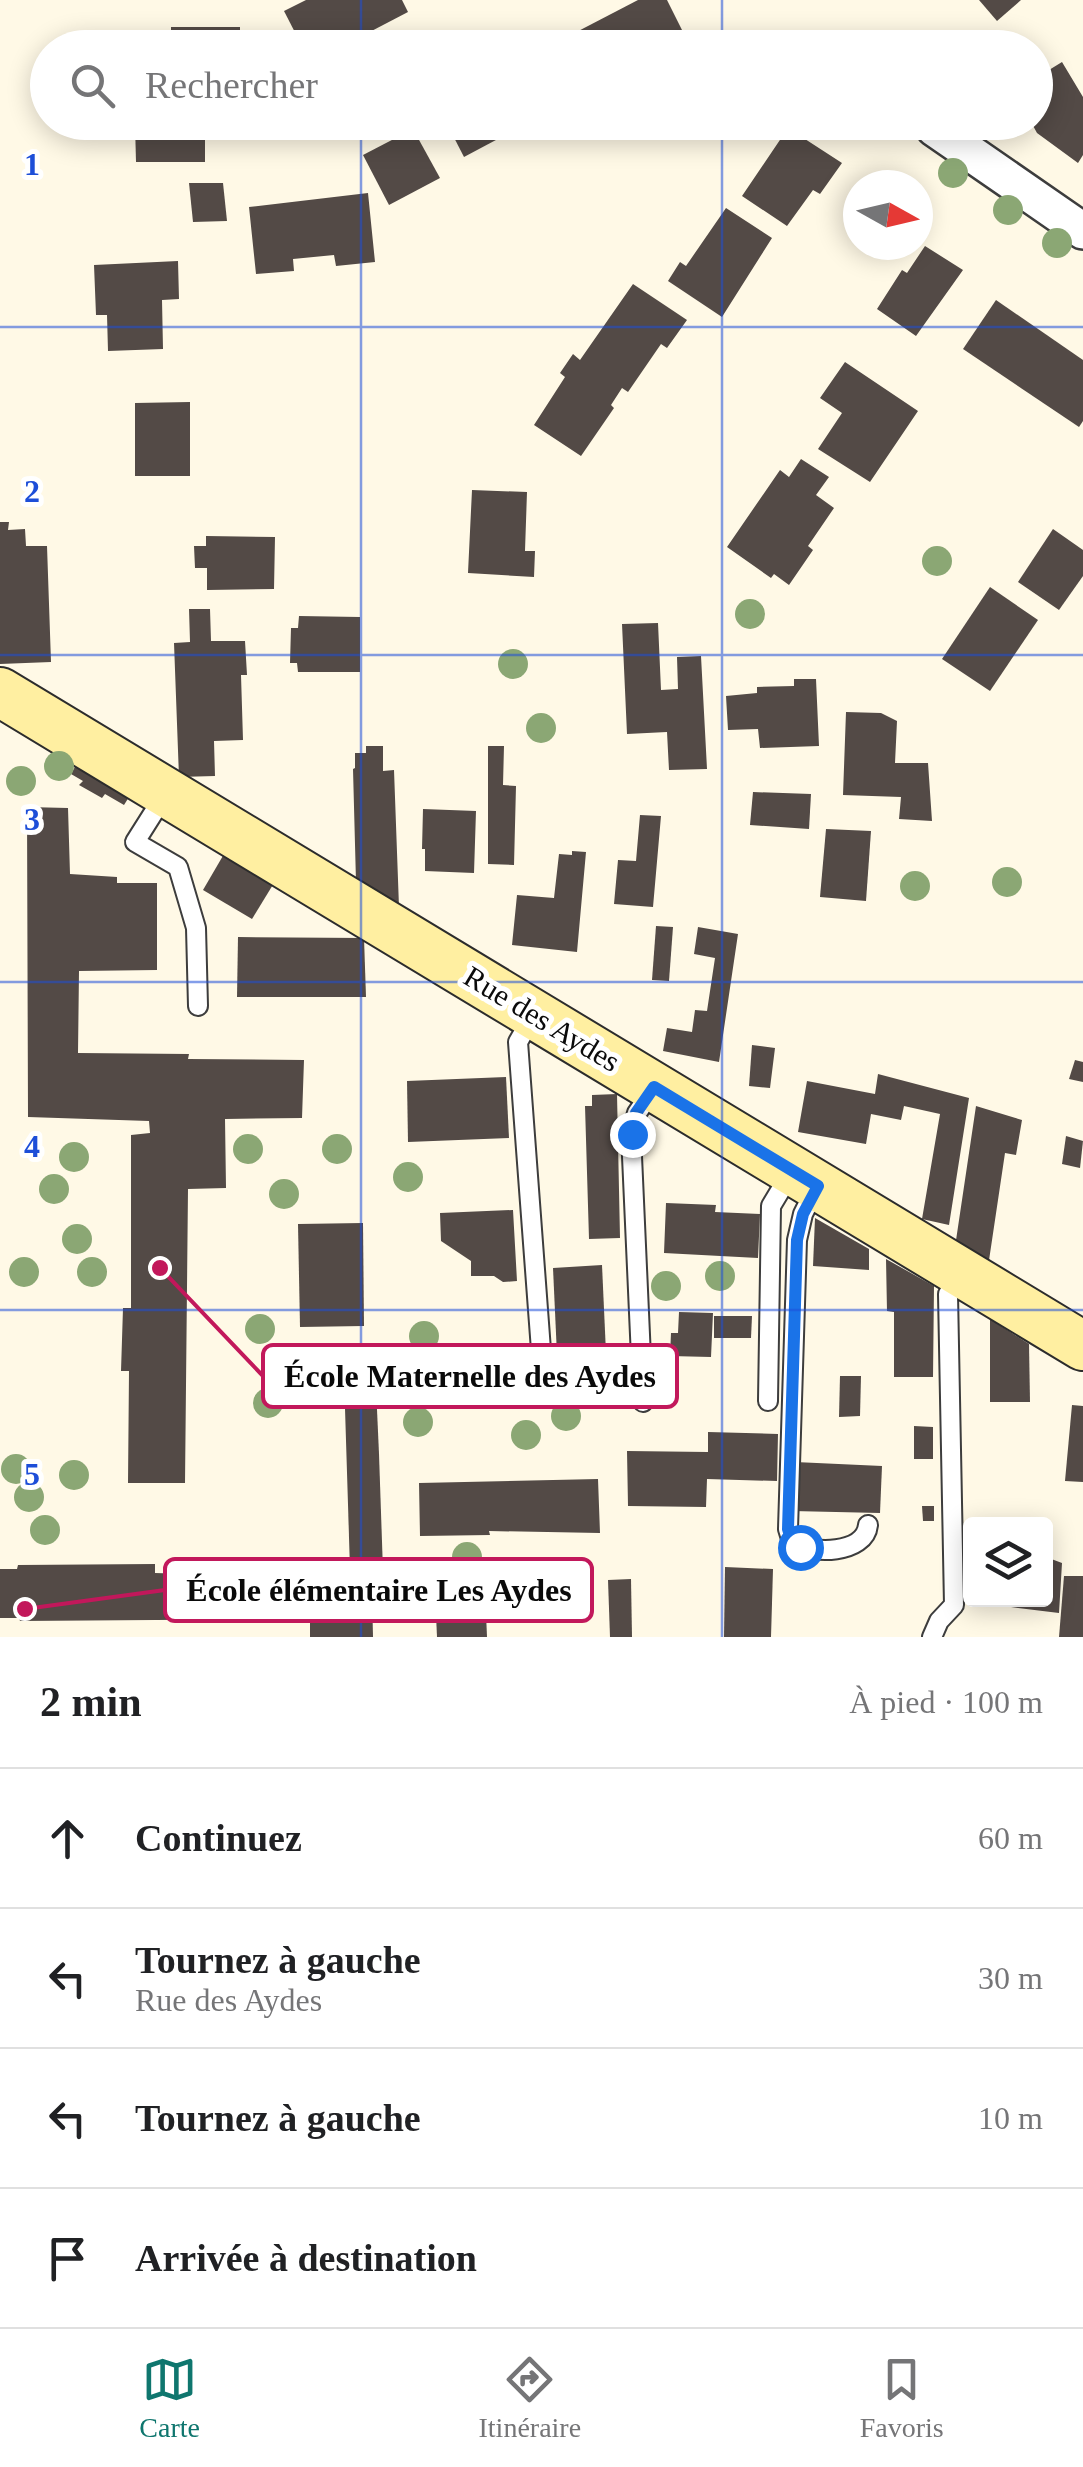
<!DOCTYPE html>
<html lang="fr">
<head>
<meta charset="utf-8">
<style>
	body { margin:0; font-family:"Times New Roman",serif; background:#f6f6f6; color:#202124 }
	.controls { position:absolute; right:30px; bottom:30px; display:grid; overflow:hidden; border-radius:10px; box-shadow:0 5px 25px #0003 }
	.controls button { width:90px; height:90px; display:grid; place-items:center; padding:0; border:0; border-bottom:2px solid #e0e0e0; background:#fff; color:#202124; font:50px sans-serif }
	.compass { position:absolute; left:843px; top:170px; width:90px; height:90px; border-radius:50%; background:#fff; box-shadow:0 5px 25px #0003; rotate:98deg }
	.stop { position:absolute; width:30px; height:30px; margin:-22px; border:8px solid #1a73e8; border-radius:50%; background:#fff }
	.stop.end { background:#1a73e8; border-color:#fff; box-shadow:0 2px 10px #0008 }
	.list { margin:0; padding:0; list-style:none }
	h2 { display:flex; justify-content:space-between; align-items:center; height:130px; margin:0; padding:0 40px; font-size:42px }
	h2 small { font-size:32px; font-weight:400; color:#757577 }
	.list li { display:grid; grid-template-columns:65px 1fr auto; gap:30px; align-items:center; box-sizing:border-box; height:140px; padding:0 40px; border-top:2px solid #e0e0e0 }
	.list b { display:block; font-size:38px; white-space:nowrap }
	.list p { margin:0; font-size:32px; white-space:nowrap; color:#757577 }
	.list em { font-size:32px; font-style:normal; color:#757577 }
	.icon { flex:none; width:55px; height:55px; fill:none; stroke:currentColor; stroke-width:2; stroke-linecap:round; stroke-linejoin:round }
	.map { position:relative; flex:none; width:1083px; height:1637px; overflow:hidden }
	.search { position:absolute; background:#fff; box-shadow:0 5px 25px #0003; left:30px; right:30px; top:30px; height:110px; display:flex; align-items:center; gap:25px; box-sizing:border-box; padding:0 35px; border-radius:55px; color:#757577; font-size:38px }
	.sheet { height:690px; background:#fff }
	nav { display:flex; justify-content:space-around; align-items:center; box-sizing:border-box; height:140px; border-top:2px solid #e0e0e0; background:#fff; font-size:28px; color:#757577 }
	nav a { display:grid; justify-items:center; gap:5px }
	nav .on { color:#0f766e }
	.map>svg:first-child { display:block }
	.building { fill:#534a46 }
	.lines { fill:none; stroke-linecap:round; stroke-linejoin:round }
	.lane-casing { stroke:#3d3d3d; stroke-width:22 }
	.street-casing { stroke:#3d3d3d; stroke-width:40 }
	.secondary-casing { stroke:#2c2c2c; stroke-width:52 }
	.lane { stroke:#fff; stroke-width:18 }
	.street { stroke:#fff; stroke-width:35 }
	.secondary { stroke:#ffefa1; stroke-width:48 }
	.tree { fill:#8ba774 }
	.route { stroke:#1a73e8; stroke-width:12 }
	.grid { fill:none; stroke:#1d4ed8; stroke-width:2.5; stroke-opacity:0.55 }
	.labels { text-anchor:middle; stroke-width:10; stroke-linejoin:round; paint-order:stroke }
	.street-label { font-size:30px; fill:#0a0a0a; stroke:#fff }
	.grid-label { font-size:32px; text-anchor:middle; font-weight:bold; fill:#1d4ed8; stroke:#fff; stroke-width:10; stroke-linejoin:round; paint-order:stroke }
	.leader { fill:none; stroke:#c2185b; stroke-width:4 }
	.callout-dot { fill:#c2185b; stroke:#fff; stroke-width:4 }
	.callout { fill:#fff; stroke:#c2185b; stroke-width:4 }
	.callout-label { font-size:32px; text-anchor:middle; font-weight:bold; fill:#0a0a0a }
</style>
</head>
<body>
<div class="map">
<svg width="1083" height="1637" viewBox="0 0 1083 1637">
	<rect width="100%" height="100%" fill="#fff9e6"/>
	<g class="building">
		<polygon points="306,0 402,0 408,12 339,48 303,48 284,11"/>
		<polygon points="638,0 667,0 687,40 672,48 567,48 563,39"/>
		<polygon points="979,0 1021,0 997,21"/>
		<rect x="171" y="27" width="69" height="21"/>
		<polygon points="1062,62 1083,97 1083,155 1078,163 1037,133 1031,122 1036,122 1036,78"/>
		<polygon points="205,122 205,162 136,162 135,124"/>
		<polygon points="446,122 530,122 464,157"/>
		<polygon points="788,128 842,163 820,194 813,190 787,226 742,196"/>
		<polygon points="413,129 440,178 389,205 363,155"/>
		<polygon points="189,183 223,183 227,221 193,222"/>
		<polygon points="368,193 375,262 336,266 334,255 293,259 294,271 256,274 249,207"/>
		<polygon points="726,208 772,238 722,317 668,281 680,262 686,266"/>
		<polygon points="925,246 963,270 916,336 877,309 902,270 907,273"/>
		<polygon points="178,261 179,299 162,300 163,349 108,351 107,315 96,315 94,265"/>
		<polygon points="633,284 687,320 667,348 661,344 628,392 622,388 611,405 614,408 581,456 534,425 565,377 560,373 573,354 580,360"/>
		<polygon points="996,300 1083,360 1083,421 1079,427 963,349"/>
		<polygon points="845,362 918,411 870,482 818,449 842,413 820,398"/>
		<polygon points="190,402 190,476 135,476 135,403"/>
		<polygon points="801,459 829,477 816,495 834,508 808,546 813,550 789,585 774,574 771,578 727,547 780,470 789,477"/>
		<polygon points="472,490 527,492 525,551 535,551 534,577 468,573"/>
		<polygon points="0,522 9,522 8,530 25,529 26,546 47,546 51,662 0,664"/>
		<polygon points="1053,529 1083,550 1083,576 1059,610 1018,582"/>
		<polygon points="206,536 275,537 274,589 207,590 207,568 195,568 194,546 206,546"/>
		<polygon points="990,587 1038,620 990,691 942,659"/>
		<polygon points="189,609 210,609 211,641 245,641 247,675 241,675 243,740 214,741 215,776 179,777 174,643 190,642"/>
		<polygon points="299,616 360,617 360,672 298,672 297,663 290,663 291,628 298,628"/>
		<polygon points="658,623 661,690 678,689 677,657 701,656 707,769 669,770 667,732 627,734 622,624"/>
		<polygon points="794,679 816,679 819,746 760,748 758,729 728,730 726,696 757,693 757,687 794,686"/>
		<polygon points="846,712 881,713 897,721 895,763 928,763 932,821 899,819 901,797 843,795"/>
		<polygon points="366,746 383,746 383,771 394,770 399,907 356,882 353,769 355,768 355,753 366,753"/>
		<polygon points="488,746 504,746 503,785 516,786 514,865 488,864"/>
		<polygon points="76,765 129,797 124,805 105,794 102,798 79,785 83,781 71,774"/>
		<polygon points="753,792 811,794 809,829 750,825"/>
		<polygon points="27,807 68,808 70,874 117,877 117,883 157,883 157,970 79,971 78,1053 189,1054 188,1059 304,1060 302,1118 225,1119 226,1188 188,1189 185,1483 128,1483 129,1371 121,1371 123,1308 131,1308 131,1135 150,1133 149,1121 28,1117"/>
		<polygon points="423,809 476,811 474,873 425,871 425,849 422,849"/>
		<polygon points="640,815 661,816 653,907 614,904 618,860 636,861"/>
		<polygon points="826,829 871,831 866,901 820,897"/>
		<polygon points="572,851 586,852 577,952 512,945 517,895 554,898 559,854 572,855"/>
		<polygon points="224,854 274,883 252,919 203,890"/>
		<polygon points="656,926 673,927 669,981 652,980"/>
		<polygon points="698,927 738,934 719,1062 663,1051 667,1028 692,1032 695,1010 707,1011 715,958 694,954"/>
		<polygon points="238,937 364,938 366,997 237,997"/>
		<polygon points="752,1045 775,1048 770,1088 749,1086"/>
		<polygon points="1075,1060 1083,1062 1083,1082 1069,1079"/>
		<polygon points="878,1074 969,1098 949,1225 922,1219 940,1114 904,1106 901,1120 871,1114 866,1144 798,1132 807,1081 875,1094"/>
		<polygon points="506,1077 509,1138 408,1142 407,1081"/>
		<polygon points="617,1094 620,1238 589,1239 585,1106 592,1106 592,1095"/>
		<polygon points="976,1106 1022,1120 1016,1155 1005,1153 988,1267 955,1247"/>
		<polygon points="1066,1136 1083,1141 1080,1168 1062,1164"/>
		<polygon points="666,1203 716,1205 715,1212 760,1214 758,1258 664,1253"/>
		<polygon points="513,1210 517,1281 503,1282 494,1276 471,1276 471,1261 441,1241 440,1213"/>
		<polygon points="815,1218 869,1249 869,1270 813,1266"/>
		<polygon points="363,1223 364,1326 300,1327 298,1224"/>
		<polygon points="886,1259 934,1286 933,1377 894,1377 894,1312 887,1311"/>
		<polygon points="602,1265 606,1353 557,1355 553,1268"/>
		<polygon points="679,1312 713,1313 711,1357 670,1356 671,1333 678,1333"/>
		<polygon points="714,1316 752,1316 751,1338 714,1338"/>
		<polygon points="990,1319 1029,1344 1030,1402 990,1402"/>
		<polygon points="374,1343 379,1454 383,1571 350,1569 343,1344"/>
		<polygon points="840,1376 861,1376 860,1416 839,1417"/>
		<polygon points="1072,1405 1083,1406 1083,1482 1065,1481"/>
		<polygon points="914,1426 933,1427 933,1459 914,1459"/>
		<polygon points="708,1432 778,1434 777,1481 707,1479 706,1507 628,1506 627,1451 708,1452"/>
		<polygon points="795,1462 882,1466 880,1513 792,1511"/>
		<polygon points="598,1479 600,1533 489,1531 490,1535 420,1536 419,1483"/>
		<polygon points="922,1506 934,1506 934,1521 923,1521"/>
		<polygon points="1046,1557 1062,1563 1059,1613 1011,1607 1012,1600 1046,1600"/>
		<polygon points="155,1564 155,1573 290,1577 290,1619 20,1621 19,1618 0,1618 0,1569 17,1569 18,1565"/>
		<polygon points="725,1567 773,1569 771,1637 724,1637"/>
		<polygon points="1064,1576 1083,1576 1083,1637 1059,1637"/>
		<polygon points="631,1579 632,1637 610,1637 608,1580"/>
		<polygon points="485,1589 487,1637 437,1637 435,1592"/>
		<polygon points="372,1593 373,1637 310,1637 310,1594"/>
	</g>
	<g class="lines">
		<g class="lane-casing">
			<g id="lane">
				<polyline points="166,793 135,842 178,867 196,928 198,1006"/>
				<polyline points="533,1016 518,1042 541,1350"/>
				<path d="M817,1186L803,1214L797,1240L788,1529L792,1542C812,1555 865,1554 868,1525"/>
				<polyline points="768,1401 771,1206 792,1171"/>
				<polyline points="643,1402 631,1134 637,1113 654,1088"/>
				<polyline points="932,1637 939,1621 954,1605 948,1294 963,1274"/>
			</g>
		</g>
		<g class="street-casing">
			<polyline id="street" points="934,128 1083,231"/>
		</g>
		<g class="secondary-casing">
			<polyline id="secondary" points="0,692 1083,1346"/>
		</g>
		<use href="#lane" class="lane"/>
		<use href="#street" class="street"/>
		<use href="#secondary" class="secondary"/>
	</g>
	<g class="tree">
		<circle cx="953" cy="173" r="15"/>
		<circle cx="1008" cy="210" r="15"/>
		<circle cx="1057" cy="243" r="15"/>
		<circle cx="937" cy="561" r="15"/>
		<circle cx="750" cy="614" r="15"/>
		<circle cx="513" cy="664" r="15"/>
		<circle cx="541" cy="728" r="15"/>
		<circle cx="59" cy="766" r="15"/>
		<circle cx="21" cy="781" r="15"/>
		<circle cx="1007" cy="882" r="15"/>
		<circle cx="915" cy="886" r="15"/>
		<circle cx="248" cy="1149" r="15"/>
		<circle cx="337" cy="1149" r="15"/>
		<circle cx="74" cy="1157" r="15"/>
		<circle cx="408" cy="1177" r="15"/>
		<circle cx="54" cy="1189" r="15"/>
		<circle cx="284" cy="1194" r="15"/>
		<circle cx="77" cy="1239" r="15"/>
		<circle cx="24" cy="1272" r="15"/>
		<circle cx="92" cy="1272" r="15"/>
		<circle cx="720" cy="1276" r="15"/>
		<circle cx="666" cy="1286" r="15"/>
		<circle cx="260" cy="1329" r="15"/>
		<circle cx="424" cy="1336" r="15"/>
		<circle cx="268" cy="1403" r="15"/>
		<circle cx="566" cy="1416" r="15"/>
		<circle cx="418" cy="1422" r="15"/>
		<circle cx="526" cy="1435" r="15"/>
		<circle cx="16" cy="1469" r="15"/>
		<circle cx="74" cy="1475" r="15"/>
		<circle cx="29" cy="1497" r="15"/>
		<circle cx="45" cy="1530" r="15"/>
		<circle cx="467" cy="1557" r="15"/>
	</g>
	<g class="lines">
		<polyline class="route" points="632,1134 636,1113 654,1087 818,1186 803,1214 797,1240 788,1529 792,1542 800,1547"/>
	</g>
	<path class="grid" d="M361,0V48M722,0V48M361,122V1637M722,122V1637M0,327H1083M0,655H1083M0,982H1083M0,1310H1083"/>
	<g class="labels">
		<g class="street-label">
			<text transform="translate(542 1019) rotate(31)" y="10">Rue des Aydes</text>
		</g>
	</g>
	<g class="grid-label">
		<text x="32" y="175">1</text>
		<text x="32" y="502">2</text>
		<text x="32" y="830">3</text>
		<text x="32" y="1157">4</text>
		<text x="32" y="1485">5</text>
	</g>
	<path class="leader" d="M160 1268L263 1376M25 1609L165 1590"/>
	<g class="callout-dot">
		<circle cx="160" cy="1268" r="10"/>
		<circle cx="25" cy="1609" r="10"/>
	</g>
	<g class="callout">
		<rect x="263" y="1345" width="414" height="62" rx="10"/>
		<rect x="165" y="1559" width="427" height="62" rx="10"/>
	</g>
	<g class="callout-label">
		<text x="470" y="1387">École Maternelle des Aydes</text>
		<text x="379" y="1601">École élémentaire Les Aydes</text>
	</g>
</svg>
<div class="controls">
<button><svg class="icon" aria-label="layers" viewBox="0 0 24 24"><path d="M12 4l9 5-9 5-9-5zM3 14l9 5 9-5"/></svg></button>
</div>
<svg class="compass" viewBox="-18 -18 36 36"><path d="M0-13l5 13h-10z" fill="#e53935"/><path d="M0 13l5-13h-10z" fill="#757577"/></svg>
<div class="stop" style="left:800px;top:1547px"></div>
<div class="stop end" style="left:632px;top:1134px"></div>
<div class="search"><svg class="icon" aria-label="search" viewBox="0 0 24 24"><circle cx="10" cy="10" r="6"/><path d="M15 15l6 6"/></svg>Rechercher</div>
</div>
<section class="sheet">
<h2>2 min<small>À pied · 100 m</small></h2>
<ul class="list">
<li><svg class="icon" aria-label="ahead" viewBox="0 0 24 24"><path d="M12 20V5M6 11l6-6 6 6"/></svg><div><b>Continuez</b></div><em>60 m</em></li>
<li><svg class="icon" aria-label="left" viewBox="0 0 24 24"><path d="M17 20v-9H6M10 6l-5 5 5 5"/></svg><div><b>Tournez à gauche</b><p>Rue des Aydes</p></div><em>30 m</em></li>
<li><svg class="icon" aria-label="left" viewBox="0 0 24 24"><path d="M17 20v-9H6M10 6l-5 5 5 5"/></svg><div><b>Tournez à gauche</b></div><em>10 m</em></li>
<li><svg class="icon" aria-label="arrive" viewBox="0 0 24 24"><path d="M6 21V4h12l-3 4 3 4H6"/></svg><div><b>Arrivée à destination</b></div></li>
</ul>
</section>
<nav>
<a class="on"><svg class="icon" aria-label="map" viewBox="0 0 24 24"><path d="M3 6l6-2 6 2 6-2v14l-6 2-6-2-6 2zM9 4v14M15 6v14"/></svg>Carte</a>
<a><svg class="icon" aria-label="directions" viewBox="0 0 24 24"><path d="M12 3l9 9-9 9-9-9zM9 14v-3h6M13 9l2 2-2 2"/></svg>Itinéraire</a>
<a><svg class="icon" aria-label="saved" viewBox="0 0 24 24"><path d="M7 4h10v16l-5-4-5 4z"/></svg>Favoris</a>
</nav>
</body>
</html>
